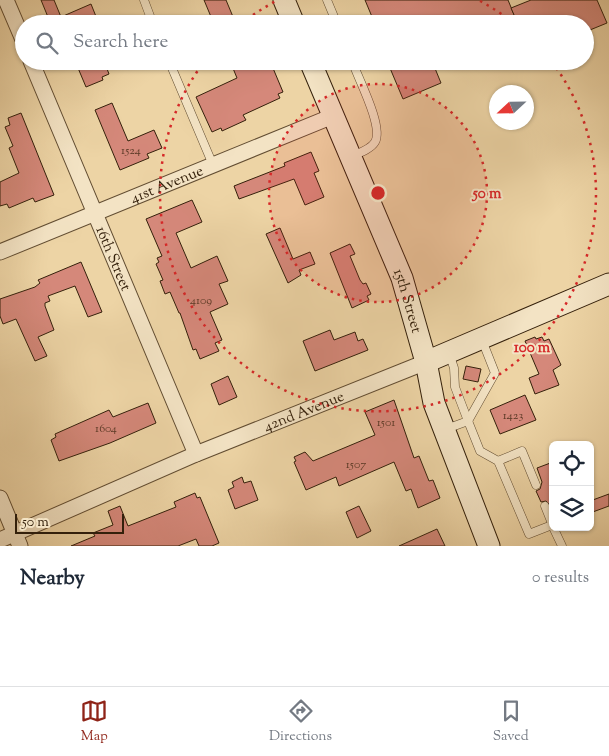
<!DOCTYPE html>
<html lang="en">
<head>
<meta charset="utf-8">
<style>
	body { margin:0; font-family:"Sorts Mill Goudy",serif; background:#f2f2f3; color:#1f2937 }
	.controls { position:absolute; right:15px; bottom:15px; display:grid; overflow:hidden; border-radius:8px; box-shadow:0 1px 4px #0004 }
	.controls button { width:45px; height:45px; display:grid; place-items:center; padding:0; border:0; border-bottom:1px solid #e0e1e3; background:#fff; color:#1f2937; font:25px sans-serif }
	.compass { position:absolute; left:489px; top:85px; width:45px; height:45px; border-radius:50%; background:#fff; box-shadow:0 1px 4px #0004; rotate:248deg }
	.scale { position:absolute; left:15px; bottom:12px; width:109px; box-sizing:border-box; padding-left:5px; border:2px solid #34200b; border-top:0; font-size:14px; line-height:18px; white-space:nowrap; color:#34200b; -webkit-text-stroke:4px #f3e3c4; paint-order:stroke }
	.list { margin:0; padding:0; list-style:none }
	h2 { display:flex; justify-content:space-between; align-items:center; height:65px; margin:0; padding:0 20px; font-size:21px }
	h2 small { font-size:16px; font-weight:400; color:#747a83 }
	.icon { flex:none; width:28px; height:28px; fill:none; stroke:currentColor; stroke-width:2; stroke-linecap:round; stroke-linejoin:round }
	.map { position:relative; flex:none; width:609px; height:546px; overflow:hidden }
	.search { position:absolute; background:#fff; box-shadow:0 1px 4px #0004; left:15px; right:15px; top:15px; height:55px; display:flex; align-items:center; gap:12px; box-sizing:border-box; padding:0 18px; border-radius:28px; color:#747a83; font-size:19px }
	.sheet { height:140px; background:#fff }
	nav { display:flex; justify-content:space-around; align-items:center; box-sizing:border-box; height:70px; border-top:1px solid #e0e1e3; background:#fff; font-size:14px; color:#747a83 }
	nav a { display:grid; justify-items:center; gap:2px }
	nav .on { color:#8f2418 }
	.map>svg:first-child { display:block }
	.building { fill:#d5887a; stroke:#34200b }
	.lines { fill:none; stroke-linecap:round; stroke-linejoin:round }
	.lane-casing { stroke:#624d32; stroke-width:9 }
	.street-casing { stroke:#624d32; stroke-width:17 }
	.secondary-casing { stroke:#34200b; stroke-width:23 }
	.lane { stroke:#f3e3c4; stroke-width:8 }
	.street { stroke:#f3e3c4; stroke-width:15 }
	.secondary { stroke:#f3e3c4; stroke-width:21 }
	.ring { fill:none; stroke:#d62828; stroke-width:2.5; stroke-dasharray:2.5 5 }
	.labels { text-anchor:middle; stroke-width:4; stroke-linejoin:round; paint-order:stroke }
	.number-label { font-size:12px; fill:#5c3a27 }
	.street-label { font-size:15px; fill:#34200b; stroke:#f3e3c4 }
	.centre { fill:#d62828; stroke:#f3e3c4; stroke-width:2.5 }
	.ring-label { font-size:15px; text-anchor:middle; font-weight:bold; fill:#d62828; stroke:#f3e3c4; stroke-width:4; stroke-linejoin:round; paint-order:stroke }
</style>
</head>
<body>
<div class="map">
<svg width="609" height="546" viewBox="0 0 609 546">
	<rect width="100%" height="100%" fill="#edd4a5"/>
	<filter id="stains"><feTurbulence type="fractalNoise" baseFrequency=".004" numOctaves="4"/><feColorMatrix values="0 0 0 0 .2 0 0 0 0 .09 0 0 0 0 .02 0 0 0 .5 -.17"/></filter>
	<radialGradient id="worn" r=".72"><stop offset=".6" stop-color="#630" stop-opacity="0"/><stop offset="1" stop-color="#630" stop-opacity=".3"/></radialGradient>
	<g class="building">
		<polygon points="41,0 54,0 61,17 91,4 99,24 45,24 50,22"/>
		<polygon points="204,0 226,0 236,24 214,24"/>
		<polygon points="365,0 508,0 515,17 499,24 375,24"/>
		<polygon points="531,0 597,0 607,23 585,32 585,24 518,24 511,8"/>
		<polygon points="95,61 104,61 109,74 102,77 103,80 86,87 78,68"/>
		<polygon points="230,61 270,61 283,92 278,94 280,98 243,115 246,120 222,131 221,128 212,132 196,97 237,78"/>
		<polygon points="387,61 432,61 441,83 403,99"/>
		<polygon points="112,103 128,141 154,130 162,148 147,154 149,158 120,170 95,110"/>
		<polygon points="21,113 54,195 35,202 33,198 9,208 7,204 0,206 0,182 19,173 9,148 13,146 5,127 10,125 8,118"/>
		<polygon points="311,152 319,171 314,173 324,197 305,205 294,179 239,199 234,186 285,166 284,163"/>
		<polygon points="192,200 202,222 176,233 191,268 217,256 228,281 219,284 228,304 210,312 222,340 215,343 219,351 200,359 196,349 193,350 180,313 179,313 170,292 165,294 160,281 163,280 156,264 159,262 157,258 162,256 146,219"/>
		<polygon points="280,228 293,259 310,252 315,264 299,270 301,275 288,283 266,234"/>
		<polygon points="350,244 355,254 350,256 360,280 363,284 366,283 371,294 367,296 369,300 352,308 330,253"/>
		<polygon points="81,262 102,312 88,317 75,286 48,296 50,301 45,303 45,306 54,330 38,337 47,356 35,361 16,319 3,324 0,316 0,299 35,287 40,283 38,280"/>
		<polygon points="330,330 334,340 355,332 358,341 363,339 368,350 315,371 303,341"/>
		<polygon points="535,337 536,339 542,337 544,341 549,339 561,365 553,370 559,385 535,394 529,378 539,374 525,341"/>
		<polygon points="466,366 481,369 478,382 463,379"/>
		<polygon points="228,376 237,397 219,405 211,384"/>
		<polygon points="525,395 536,420 500,434 490,410"/>
		<polygon points="394,400 414,458 419,456 429,481 433,480 440,498 418,508 411,489 406,491 394,462 339,486 336,477 306,490 294,462 296,461 294,457 305,452 313,461 375,435 365,412"/>
		<polygon points="148,403 156,423 110,443 59,461 51,440 56,437 55,434 109,410 113,417"/>
		<polygon points="553,462 553,506 552,507 546,501 541,502 536,491 540,489 542,482 537,468"/>
		<polygon points="242,477 244,483 251,481 258,500 235,509 228,490 234,487 232,482"/>
		<polygon points="195,493 197,498 200,497 219,543 212,546 199,546 196,539 178,546 71,546 95,536 93,533 113,525 108,511 120,506 128,526 176,507 174,502"/>
		<polygon points="609,494 609,506 590,513 590,501"/>
		<polygon points="359,506 371,531 357,538 346,512"/>
		<polygon points="437,529 445,546 399,546"/>
	</g>
	<g class="lines">
		<g class="lane-casing">
			<g id="lane">
				<polyline points="144,0 153,24"/>
				<polyline points="327,0 337,24"/>
				<polyline points="169,61 213,165"/>
				<path d="M352,61C358,78 384,127 375,142C371,149 359,153 352,156"/>
				<polyline points="449,353 454,368 455,387 468,421"/>
				<polyline points="468,421 495,373 482,340"/>
				<polyline points="446,429 468,421 480,451 498,461 529,534 552,525"/>
				<polyline points="498,461 522,451 536,485"/>
				<polyline points="545,506 553,526"/>
				<polyline points="553,527 562,546"/>
			</g>
		</g>
		<g class="street-casing">
			<g id="street">
				<polyline points="6,0 24,42"/>
				<path id="s1" d="M31,61L196,454"/>
				<path id="s2" d="M0,252L333,116"/>
				<polyline points="0,498 20,546"/>
				<path id="s3" d="M0,540L196,454L426,362"/>
			</g>
		</g>
		<g class="secondary-casing">
			<g id="secondary">
				<polyline points="284,0 294,24"/>
				<path id="s4" d="M310,61L402,278L426,362L434,403L489,546"/>
				<polyline points="426,362 609,284"/>
			</g>
		</g>
		<use href="#lane" class="lane"/>
		<use href="#street" class="street"/>
		<use href="#secondary" class="secondary"/>
	</g>
	<circle cx="378" cy="193" r="109" fill="#d62828" fill-opacity=".12"/>
	<g class="ring">
		<circle cx="378" cy="193" r="109"/>
		<path d="M241 24A218 218 0 0 1 276 1M480 1A218 218 0 0 1 515 24M552 62A218 218 0 1 1 204 62"/>
	</g>
	<g class="labels">
		<g class="number-label">
			<text x="131" y="154">1524</text>
			<text x="201" y="304">4109</text>
			<text x="513" y="419">1423</text>
			<text x="386" y="426">1501</text>
			<text x="106" y="432">1604</text>
			<text x="356" y="468">1507</text>
		</g>
		<g class="street-label">
			<text dy="5" stroke="none"><textPath href="#s2" startOffset="180">41st Avenue</textPath></text>
			<text dy="5" stroke="none"><textPath href="#s1" startOffset="214">16th Street</textPath></text>
			<text dy="5" stroke="none"><textPath href="#s4" startOffset="259">15th Street</textPath></text>
			<text dy="5" stroke="none"><textPath href="#s3" startOffset="330">42nd Avenue</textPath></text>
		</g>
	</g>
	<circle cx="378" cy="193" r="8" class="centre"/>
	<g class="ring-label">
		<text x="487" y="198">50 m</text>
		<text x="532" y="352">100 m</text>
	</g>
	<rect width="100%" height="100%" filter="url(#stains)"/>
	<rect width="100%" height="100%" fill="url(#worn)"/>
</svg>
<div class="controls">
<button><svg class="icon" aria-label="locate" viewBox="0 0 24 24"><circle cx="12" cy="12" r="6"/><path d="M12 2v4M12 18v4M2 12h4M18 12h4"/></svg></button>
<button><svg class="icon" aria-label="layers" viewBox="0 0 24 24"><path d="M12 4l9 5-9 5-9-5zM3 14l9 5 9-5"/></svg></button>
</div>
<svg class="compass" viewBox="-18 -18 36 36"><path d="M0-13l5 13h-10z" fill="#e53935"/><path d="M0 13l5-13h-10z" fill="#747a83"/></svg>
<div class="scale">50 m</div>
<div class="search"><svg class="icon" aria-label="search" viewBox="0 0 24 24"><circle cx="10" cy="10" r="6"/><path d="M15 15l6 6"/></svg>Search here</div>
</div>
<section class="sheet">
<h2>Nearby<small>0 results</small></h2>
<ul class="list">
</ul>
</section>
<nav>
<a class="on"><svg class="icon" aria-label="map" viewBox="0 0 24 24"><path d="M3 6l6-2 6 2 6-2v14l-6 2-6-2-6 2zM9 4v14M15 6v14"/></svg>Map</a>
<a><svg class="icon" aria-label="directions" viewBox="0 0 24 24"><path d="M12 3l9 9-9 9-9-9zM9 14v-3h6M13 9l2 2-2 2"/></svg>Directions</a>
<a><svg class="icon" aria-label="saved" viewBox="0 0 24 24"><path d="M7 4h10v16l-5-4-5 4z"/></svg>Saved</a>
</nav>
</body>
</html>
